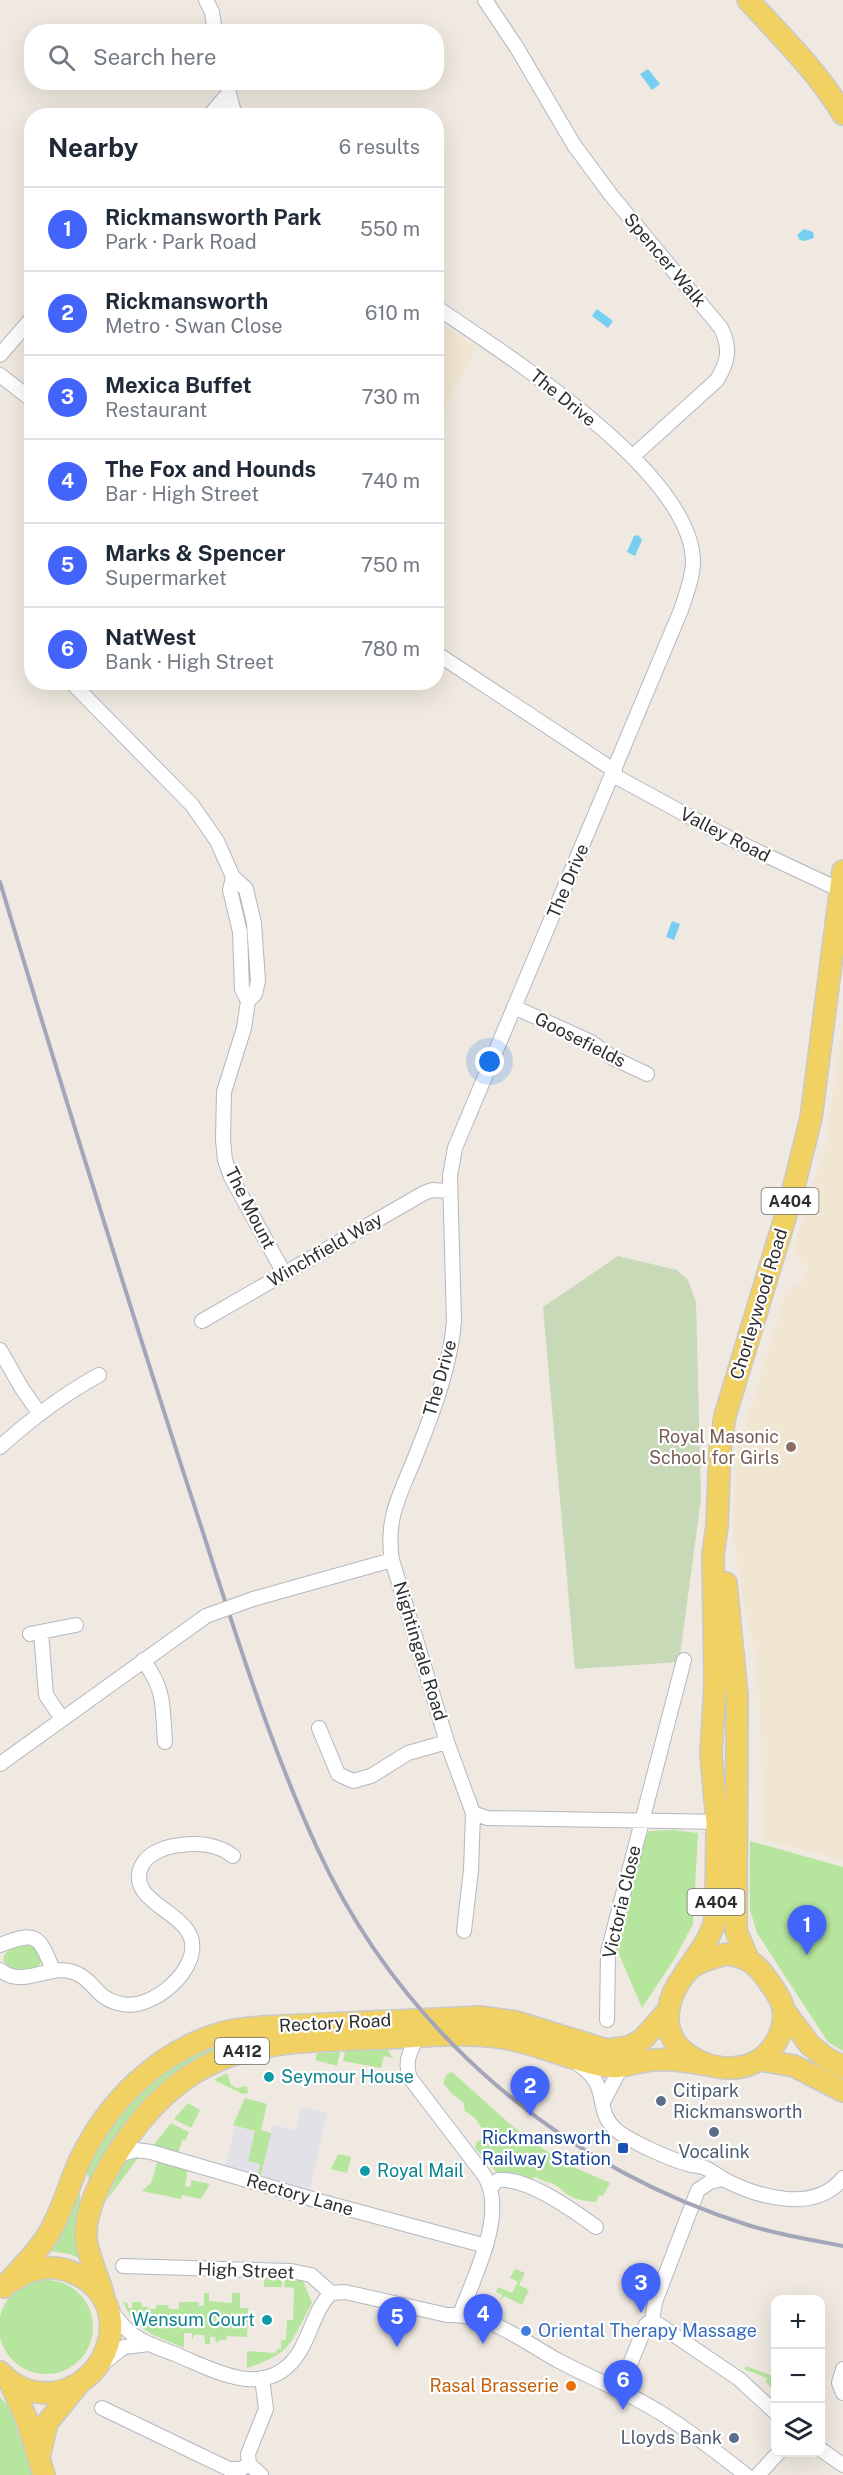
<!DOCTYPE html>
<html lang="en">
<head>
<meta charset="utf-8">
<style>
	body { margin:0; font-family:"Public Sans",sans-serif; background:#f2f2f3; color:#1f2937 }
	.controls { position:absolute; right:18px; bottom:18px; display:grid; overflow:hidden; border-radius:12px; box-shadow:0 6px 24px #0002 }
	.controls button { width:54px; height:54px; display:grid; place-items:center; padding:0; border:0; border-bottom:2px solid #e0e1e3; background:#fff; color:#1f2937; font:30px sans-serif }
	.you { position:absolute; left:490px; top:1062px; width:21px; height:21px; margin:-15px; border:4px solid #fff; border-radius:50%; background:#1a73e8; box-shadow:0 0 0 9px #1a73e833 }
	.badge { display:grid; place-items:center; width:39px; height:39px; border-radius:50%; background:#4264fb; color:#fff; font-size:20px; font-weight:700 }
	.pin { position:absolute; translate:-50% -50px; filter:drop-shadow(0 2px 3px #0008) }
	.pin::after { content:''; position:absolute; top:32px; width:21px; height:18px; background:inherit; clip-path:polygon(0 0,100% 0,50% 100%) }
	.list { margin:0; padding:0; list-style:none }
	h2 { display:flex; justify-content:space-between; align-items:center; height:78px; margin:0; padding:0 24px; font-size:26px }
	h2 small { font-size:20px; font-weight:400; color:#747a83 }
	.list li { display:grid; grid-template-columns:39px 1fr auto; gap:18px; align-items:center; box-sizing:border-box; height:84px; padding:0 24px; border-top:2px solid #e0e1e3 }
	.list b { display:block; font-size:22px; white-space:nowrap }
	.list p { margin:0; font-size:20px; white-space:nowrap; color:#747a83 }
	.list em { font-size:20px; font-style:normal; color:#747a83 }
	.icon { flex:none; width:33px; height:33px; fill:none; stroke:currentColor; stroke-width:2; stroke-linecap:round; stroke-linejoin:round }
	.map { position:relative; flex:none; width:843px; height:2475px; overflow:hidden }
	.search { position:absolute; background:#fff; box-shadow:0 6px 24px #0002; left:24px; top:24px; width:420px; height:66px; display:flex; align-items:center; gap:15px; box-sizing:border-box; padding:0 21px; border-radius:24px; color:#747a83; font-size:22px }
	.panel { position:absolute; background:#fff; box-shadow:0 6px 24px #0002; left:24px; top:108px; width:420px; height:582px; border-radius:24px }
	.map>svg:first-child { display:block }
</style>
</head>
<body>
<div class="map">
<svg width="843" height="2475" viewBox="0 0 843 2475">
	<rect width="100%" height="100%" fill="#efe9e1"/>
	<path fill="#e3e1e8" d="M301 2107 327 2113 309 2194 218 2168 226 2164 235 2126 255 2131 248 2160 260 2164 261 2175 272 2125 296 2130Z"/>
	<path fill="#f0e6d1" d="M437 321 476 348 437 425Z
		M843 1020V1860L765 1840 757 1657 743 1601 734 1540 733 1514 736 1458 786 1291 801 1283 808 1266 798 1259 795 1253 798 1234 826 1145Z"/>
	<path fill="#b6e59e" d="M673 1830 698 1833 693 1924 675 1958 642 2008 616 1947 638 1849 649 1831Z
		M750 1841 843 1867V2051L828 2042 757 1933 750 1910Z
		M23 1944C68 1951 23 1992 3 1960 5 1949 13 1947 23 1944Z
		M258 2032 248 2040 217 2054 92 2186 83 2164 104 2126 169 2059Z
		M377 2049H387L393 2058 384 2056 381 2068 343 2061 345 2051Z
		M340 2052 337 2066 315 2060 317 2053Z
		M452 2072 510 2124 534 2143 567 2164 610 2183 603 2196 599 2195 596 2202C587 2201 575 2200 568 2195 564 2193 561 2188 557 2186 550 2182 543 2182 536 2177L530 2179 516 2173 498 2174 475 2148 476 2143 487 2135 474 2117 465 2111 463 2102 452 2094 443 2083 447 2074Z
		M227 2073 231 2085 237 2088 247 2086 248 2093 243 2094 214 2080Z
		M245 2098 267 2104 261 2130 271 2133 261 2175 258 2174 260 2164 248 2161 255 2131 233 2125Z
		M188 2103 200 2110 191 2128 174 2119Z
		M171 2123 189 2132 185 2141 182 2140 178 2155 153 2146Z
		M141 2154 106 2201 124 2162Z
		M338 2154 351 2157 347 2173 331 2169Z
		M158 2160 188 2169 185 2186 190 2187 191 2180 210 2184 201 2199 182 2195 181 2199 142 2191 151 2183Z
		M77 2186 80 2195 89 2263 70 2254 42 2250Z
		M515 2269 525 2273 519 2285 529 2290 522 2305 504 2296 500 2301 502 2295 496 2292 498 2287 512 2293 518 2282 510 2278Z
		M264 2276 282 2278V2287H264Z
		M285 2279 303 2281 312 2303C290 2343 293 2353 247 2368V2351L276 2353 277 2349H281V2340H286L287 2320H293L294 2288 284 2287Z
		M-1 2327a47 47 0 1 1 94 0a47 47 0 1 1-94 0Z
		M204 2293H209V2301L232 2303V2293H240V2308H248L247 2337 227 2336 226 2340H219V2342H216L215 2337H210V2344H205L204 2335H194L192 2340V2333H184V2348C157 2336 135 2332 123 2302L128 2303V2308H132V2302H141L142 2307H148V2309H155L157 2305H168L169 2309H179V2302H199V2306H204Z
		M746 2366 775 2377V2392L766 2382 767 2378 744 2369Z
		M0 2397 10 2408 32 2475H0Z"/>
	<path fill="#c8d9b8" d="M618 1256 677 1270 688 1280 696 1302 701 1499 679 1662 575 1669 543 1307Z"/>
	<path fill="#75cff0" d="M648 69 660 84 652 90 640 74Z
		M804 229 813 232 814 238 804 241 800 240 797 235Z
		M597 309 613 321 608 328 592 316Z
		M638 535 642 540 635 556 627 552 634 536Z
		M672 921 680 924 674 940 666 937Z"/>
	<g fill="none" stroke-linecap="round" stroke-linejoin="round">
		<g stroke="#b4b7c1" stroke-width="16">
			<path id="street" d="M206 0 212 12 215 32
				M485 0 517 48 574 145 611 195 721 328C731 348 728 362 717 380L632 457
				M226 82 235 116
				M209 116 228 94
				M436 307C505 354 691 471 693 561 693 578 686 594 681 610L455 1148 450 1176 454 1322C450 1368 433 1412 416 1455 401 1493 385 1518 392 1560L447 1742 473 1813 487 1818 723 1822
				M0 355 32 318
				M0 375 32 400
				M436 653 615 771
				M71 682 192 805 217 841 233 877 246 889 254 923 258 981 255 994 248 1001 244 1028 224 1092 223 1140 225 1160 231 1177 284 1273
				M613 775 725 836 840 890
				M233 877 230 890 240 932 242 989 248 1001
				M514 1007 591 1042 613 1058 647 1074
				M202 1321 424 1193 432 1190 450 1191
				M0 1350 21 1387 39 1413
				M0 1447C31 1419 62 1395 99 1375
				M253 1599 392 1560
				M41 1632 46 1695 62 1719
				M30 1634 76 1625
				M143 1660C166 1691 162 1706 165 1742
				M319 1728 338 1774 353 1781 371 1776 408 1753 447 1742
				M0 1764 206 1616
				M464 1931 471 1870 473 1813
				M0 1945C37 1930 39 1936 53 1970
				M0 1970C25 1990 52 1960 78 1974 96 1983 96 1999 122 2004 152 2011 201 1969 191 1938 182 1910 125 1900 142 1865 149 1852 168 1846 181 1845 199 1842 219 1845 233 1856
				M607 2020 608 1952 684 1660
				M417 2037C410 2052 404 2062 410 2078L484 2175C508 2212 474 2277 460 2314
				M578 2064C612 2086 593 2108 615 2129 627 2140 671 2160 688 2164 693 2166 698 2165 702 2167 711 2169 717 2176 725 2180 760 2198 815 2213 843 2178
				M603 2102 618 2073 627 2066
				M115 2156 136 2150 151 2152 319 2201 486 2246
				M491 2187 498 2180C527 2177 573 2210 596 2227
				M123 2266 291 2271 311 2275 331 2293
				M331 2293 345 2292 447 2315C490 2313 524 2342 559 2361 593 2379 629 2393 661 2413 691 2432 718 2453 746 2475
				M110 2310C117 2318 123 2327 132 2334 144 2344 163 2349 177 2355 211 2369 257 2396 289 2365 310 2345 311 2313 331 2293
				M652 2320 739 2379 776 2413
				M102 2364 124 2347 149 2344
				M843 2369 839 2383 843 2393
				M619 2391 646 2325 652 2320 655 2302 698 2190 710 2182 722 2179
				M102 2408 229 2469H241L249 2464 261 2475
				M820 2449 843 2465
				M249 2464 248 2454 266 2409 262 2378
				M758 2475 779 2452"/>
		</g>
		<g stroke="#c9c9c9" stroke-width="24">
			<path id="primary" d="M748 0C781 36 818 72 843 114
				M726 1583 737 1696 736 1931 748 1959
				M726 1954C745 1956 756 1963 767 1979 773 1988 780 1996 783 2007 785 2019 782 2032 776 2042 756 2077 708 2074 681 2049 659 2028 668 1995 685 1974 694 1962 712 1958 726 1954Z
				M685 1973C698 1954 712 1938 716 1915L717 1822 711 1754 715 1685 713 1554 717 1526 720 1449 725 1416 791 1198 811 1118 843 871
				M783 2009 810 2045 826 2058 843 2067
				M761 2060 794 2066 843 2091
				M4 2287C18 2271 34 2256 46 2238 61 2215 68 2187 79 2162 108 2101 159 2050 225 2032 237 2029 250 2028 262 2027L480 2017 516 2022 607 2050 629 2047 643 2039 667 2012
				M103 2294C99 2280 87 2252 86 2238 84 2204 110 2163 129 2136 200 2038 276 2042 387 2038 425 2036 466 2032 504 2038 539 2044 571 2060 605 2066 623 2069 636 2061 654 2060 672 2058 690 2062 708 2065
				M0 2372C10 2383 20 2389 35 2392 104 2403 144 2304 74 2273 54 2264 32 2267 14 2280
				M10 2382 27 2420 44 2475
				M39 2457 47 2423 77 2386"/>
		</g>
		<use href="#street" stroke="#fff" stroke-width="14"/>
		<use href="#primary" stroke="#f2d163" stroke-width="21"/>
		<path stroke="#a3a6b8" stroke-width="4" d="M0 882C59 1079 120 1275 183 1471 225 1598 262 1728 318 1850 401 2030 562 2168 751 2226 781 2235 812 2240 843 2246"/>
		<g stroke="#b4b7c1" stroke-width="16" stroke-linecap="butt">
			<path id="street-bridge" d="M206 1616 253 1599"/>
		</g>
		<use href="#street-bridge" stroke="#fff" stroke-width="14"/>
	</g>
	<circle fill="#8d6e63" stroke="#fff" stroke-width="2" cx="791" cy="1447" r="6"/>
	<g fill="#0f9aa8" stroke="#fff" stroke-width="2">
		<circle cx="269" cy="2077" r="6"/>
		<circle cx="365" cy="2171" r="6"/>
		<circle cx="267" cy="2320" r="6"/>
	</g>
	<g fill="#5c6f8a" stroke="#fff" stroke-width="2">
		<circle cx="661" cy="2101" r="6"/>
		<circle cx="714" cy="2132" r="6"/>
		<circle cx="734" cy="2438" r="6"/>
	</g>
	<rect fill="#1a4fb4" stroke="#fff" stroke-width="2" x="617" y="2142" width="12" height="12" rx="3"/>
	<circle fill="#3f7fe0" stroke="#fff" stroke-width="2" cx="526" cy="2331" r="6"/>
	<circle fill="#e8710a" stroke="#fff" stroke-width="2" cx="571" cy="2386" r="6"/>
	<g text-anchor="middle" stroke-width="4.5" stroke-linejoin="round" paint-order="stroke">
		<g fill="#fff" stroke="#6d6d6d" stroke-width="1.5">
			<rect x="761.5" y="1188" width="57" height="26" rx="4.5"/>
			<rect x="687.5" y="1889" width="57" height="26" rx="4.5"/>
			<rect x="215" y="2038" width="54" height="26" rx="4.5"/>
		</g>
		<g font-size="16" font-weight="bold" fill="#2e2e2e">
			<text x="790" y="1207">A404</text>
			<text x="716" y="1908">A404</text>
			<text x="242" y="2057">A412</text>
		</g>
		<g font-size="18" fill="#2e2e2e" stroke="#fff">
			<text transform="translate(665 260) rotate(50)" y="6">Spencer Walk</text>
			<text transform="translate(563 398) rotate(39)" y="6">The Drive</text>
			<text transform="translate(725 835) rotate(27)" y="6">Valley Road</text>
			<text transform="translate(568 881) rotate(-67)" y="6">The Drive</text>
			<text transform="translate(580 1040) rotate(27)" y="6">Goosefields</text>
			<text transform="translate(250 1208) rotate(63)" y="6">The Mount</text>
			<text transform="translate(325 1250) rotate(-30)" y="6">Winchfield Way</text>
			<text transform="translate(759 1304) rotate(-73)" y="6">Chorleywood Road</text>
			<text transform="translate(440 1378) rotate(-74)" y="6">The Drive</text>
			<text transform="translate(420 1651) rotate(73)" y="6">Nightingale Road</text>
			<text transform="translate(622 1902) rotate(-77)" y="6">Victoria Close</text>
			<text transform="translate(335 2023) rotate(-3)" y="6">Rectory Road</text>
			<text transform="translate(300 2195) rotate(16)" y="6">Rectory Lane</text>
			<text transform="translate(246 2271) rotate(2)" y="6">High Street</text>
		</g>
		<g font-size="18" fill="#785e54" stroke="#fff" text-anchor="end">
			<text x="779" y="1443">Royal Masonic<tspan x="779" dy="21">School for Girls</tspan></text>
		</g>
		<g font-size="18" fill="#0d838f" stroke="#fff" text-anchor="start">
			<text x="281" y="2083">Seymour House</text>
			<text x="377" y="2177">Royal Mail</text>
			<text x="255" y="2326" text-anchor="end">Wensum Court</text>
		</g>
		<g font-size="18" fill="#4e5e75" stroke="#fff" text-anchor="start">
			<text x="673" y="2097">Citipark<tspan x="673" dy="21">Rickmansworth</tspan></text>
			<text x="714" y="2158" text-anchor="middle">Vocalink</text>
			<text x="722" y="2444" text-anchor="end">Lloyds Bank</text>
		</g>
		<g font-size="18" fill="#164399" stroke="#fff" text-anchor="end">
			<text x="611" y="2144">Rickmansworth<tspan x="611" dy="21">Railway Station</tspan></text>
		</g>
		<g font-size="18" fill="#366cbe" stroke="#fff" text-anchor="start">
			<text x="538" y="2337">Oriental Therapy Massage</text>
		</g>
		<g font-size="18" fill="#c56008" stroke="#fff" text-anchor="end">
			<text x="559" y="2392">Rasal Brasserie</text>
		</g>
	</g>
</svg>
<div class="controls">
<button>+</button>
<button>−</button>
<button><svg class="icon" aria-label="layers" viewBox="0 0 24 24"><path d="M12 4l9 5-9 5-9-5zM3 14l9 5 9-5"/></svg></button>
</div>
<div class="you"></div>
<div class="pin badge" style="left:807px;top:1955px">1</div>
<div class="pin badge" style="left:530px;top:2116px">2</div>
<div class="pin badge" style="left:641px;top:2313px">3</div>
<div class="pin badge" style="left:483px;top:2344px">4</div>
<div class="pin badge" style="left:397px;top:2347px">5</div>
<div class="pin badge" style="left:623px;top:2410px">6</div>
<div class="search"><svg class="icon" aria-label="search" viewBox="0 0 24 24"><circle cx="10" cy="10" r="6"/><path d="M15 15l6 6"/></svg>Search here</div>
<section class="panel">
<h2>Nearby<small>6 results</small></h2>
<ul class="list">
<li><span class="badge">1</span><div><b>Rickmansworth Park</b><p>Park · Park Road</p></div><em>550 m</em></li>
<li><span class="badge">2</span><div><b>Rickmansworth</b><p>Metro · Swan Close</p></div><em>610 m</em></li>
<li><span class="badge">3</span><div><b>Mexica Buffet</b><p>Restaurant</p></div><em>730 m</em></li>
<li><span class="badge">4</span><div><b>The Fox and Hounds</b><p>Bar · High Street</p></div><em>740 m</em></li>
<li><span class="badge">5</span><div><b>Marks &amp; Spencer</b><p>Supermarket</p></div><em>750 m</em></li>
<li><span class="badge">6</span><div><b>NatWest</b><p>Bank · High Street</p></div><em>780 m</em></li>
</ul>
</section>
</div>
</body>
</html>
